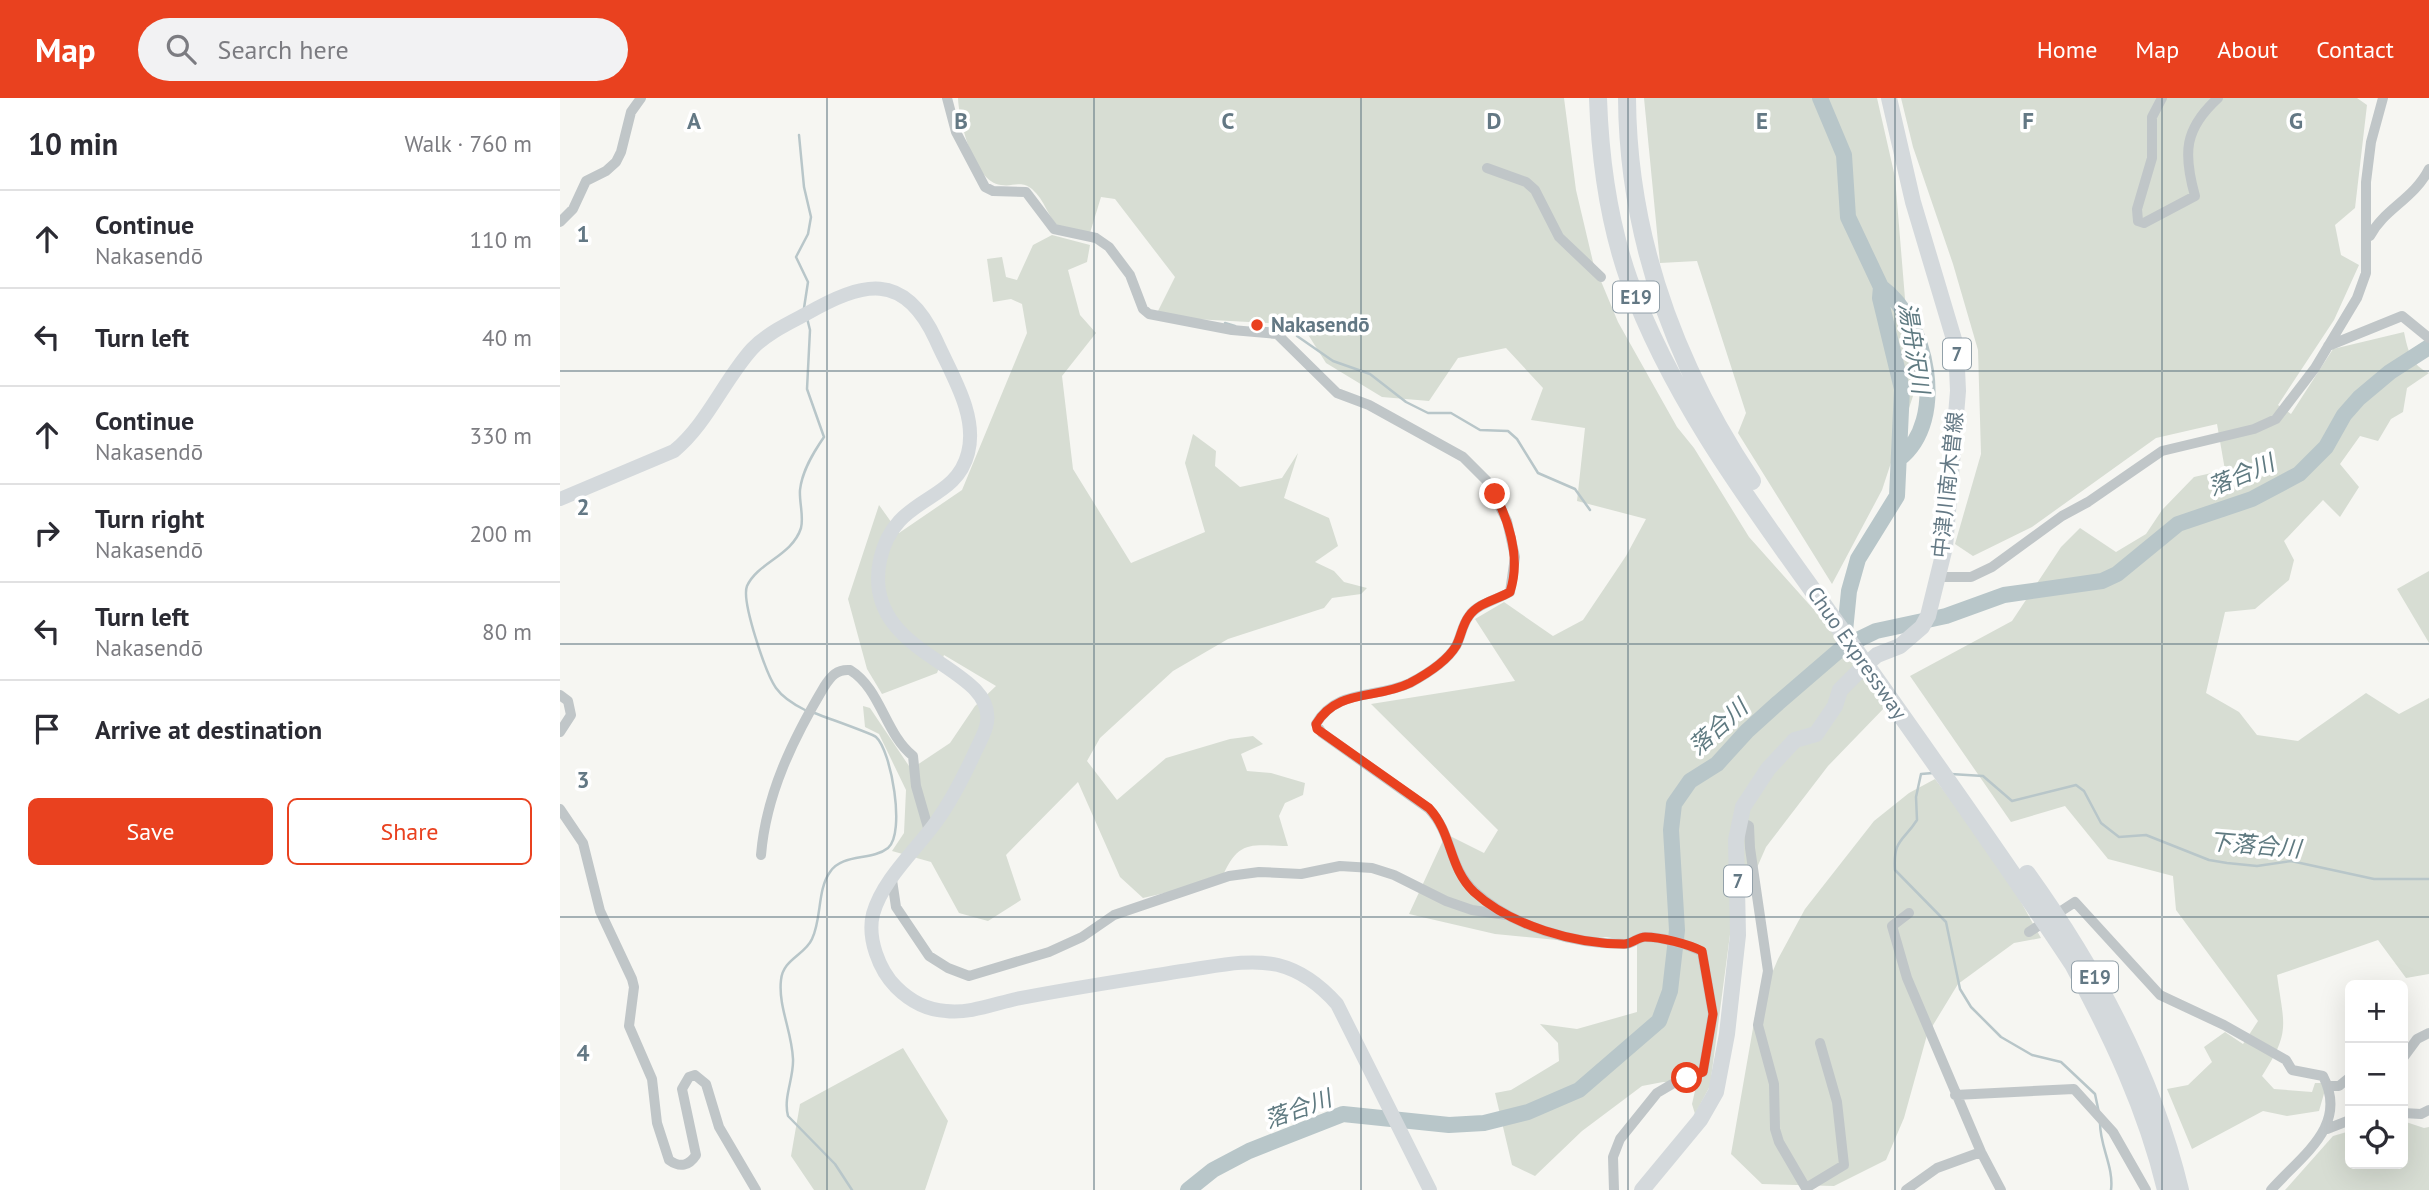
<!DOCTYPE html>
<html lang="en">
<head>
<meta charset="utf-8">
<style>
	body { margin:0; font-family:"PT Sans","Noto Sans JP",sans-serif; background:#f2f2f3; color:#2b2b33 }
	.controls { position:absolute; right:21px; bottom:21px; display:grid; overflow:hidden; border-radius:10px; box-shadow:0 7px 28px #0002 }
	.controls button { width:63px; height:63px; display:grid; place-items:center; padding:0; border:0; border-bottom:2px solid #e1e1e2; background:#fff; color:#2b2b33; font:35px sans-serif }
	.stop { position:absolute; width:21px; height:21px; margin:-16px; border:5px solid #e9411f; border-radius:50%; background:#fff }
	.stop.end { background:#e9411f; border-color:#fff; box-shadow:0 2px 7px #0008 }
	.list { margin:0; padding:0; list-style:none }
	h2 { display:flex; justify-content:space-between; align-items:center; height:91px; margin:0; padding:0 28px; font-size:30px }
	h2 small { font-size:23px; font-weight:400; color:#7c7c81 }
	.list li { display:grid; grid-template-columns:46px 1fr auto; gap:21px; align-items:center; box-sizing:border-box; height:98px; padding:0 28px; border-top:2px solid #e1e1e2 }
	.list b { display:block; font-size:26px; white-space:nowrap }
	.list p { margin:0; font-size:23px; white-space:nowrap; color:#7c7c81 }
	.list em { font-size:23px; font-style:normal; color:#7c7c81 }
	.actions { display:flex; gap:14px; padding:21px 28px }
	.actions a { flex:1; padding:16px 0; border:2px solid #e9411f; border-radius:10px; text-align:center; font-size:24px; color:#e9411f }
	.actions .main { background:#e9411f; color:#fff }
	.icon { flex:none; width:38px; height:38px; fill:none; stroke:currentColor; stroke-width:2; stroke-linecap:round; stroke-linejoin:round }
	.map { position:relative; flex:none; width:1869px; height:1092px; overflow:hidden }
	header { display:flex; align-items:center; gap:42px; box-sizing:border-box; height:98px; padding:0 35px; background:#e9411f; color:#fff }
	header strong { font-size:33px }
	nav { display:flex; gap:38px; margin-inline-start:auto; font-size:24px }
	.search { width:490px; height:63px; background:#f2f2f3; display:flex; align-items:center; gap:18px; box-sizing:border-box; padding:0 24px; border-radius:38px; color:#7c7c81; font-size:26px }
	main { display:flex }
	aside { flex:1; background:#fff }
	.map>svg:first-child { display:block }
</style>
</head>
<body>
<header>
<strong>Map</strong>
<div class="search"><svg class="icon" aria-label="search" viewBox="0 0 24 24"><circle cx="10" cy="10" r="6"/><path d="M15 15l6 6"/></svg>Search here</div>
<nav><a>Home</a><a>Map</a><a>About</a><a>Contact</a></nav>
</header>
<main>
<aside>
<h2>10 min<small>Walk · 760 m</small></h2>
<ul class="list">
<li><svg class="icon" aria-label="ahead" viewBox="0 0 24 24"><path d="M12 20V5M6 11l6-6 6 6"/></svg><div><b>Continue</b><p>Nakasendō</p></div><em>110 m</em></li>
<li><svg class="icon" aria-label="left" viewBox="0 0 24 24"><path d="M17 20v-9H6M10 6l-5 5 5 5"/></svg><div><b>Turn left</b></div><em>40 m</em></li>
<li><svg class="icon" aria-label="ahead" viewBox="0 0 24 24"><path d="M12 20V5M6 11l6-6 6 6"/></svg><div><b>Continue</b><p>Nakasendō</p></div><em>330 m</em></li>
<li><svg class="icon" aria-label="right" viewBox="0 0 24 24"><path d="M7 20v-9h11M14 6l5 5-5 5"/></svg><div><b>Turn right</b><p>Nakasendō</p></div><em>200 m</em></li>
<li><svg class="icon" aria-label="left" viewBox="0 0 24 24"><path d="M17 20v-9H6M10 6l-5 5 5 5"/></svg><div><b>Turn left</b><p>Nakasendō</p></div><em>80 m</em></li>
<li><svg class="icon" aria-label="arrive" viewBox="0 0 24 24"><path d="M6 21V4h12l-3 4 3 4H6"/></svg><div><b>Arrive at destination</b></div></li>
</ul>
<div class="actions"><a class="main">Save</a><a>Share</a></div>
</aside>
<div class="map">
<svg width="1869" height="1092" viewBox="0 0 1869 1092">
	<rect width="100%" height="100%" fill="#f6f6f2"/>
	<path fill="#d7ddd3" d="M398 0H1004L1016 92 1033 164 1058 224 1117 329 1134 350 1189 439 1315 580 1327 607 1268 668 1206 749 1171 829 1150 988 1135 1016 1132 1006 1137 984H1103L1082 988 1022 1033 975 1078 952 1067 935 995 951 992 999 963 998 945 980 926 1017 931 1077 914V844L1046 839 1007 843 935 836 849 816 886 736 924 755 938 732 811 606 955 583 915 521 944 504 993 538 1023 522 1066 458 1086 421 1017 403 1025 330 971 322 983 290 946 250 898 260 869 303 822 299 766 265 742 227 615 220 598 213 615 179 555 101 541 99 530 135 500 130C488 120 485 102 472 91 461 82 454 89 441 87 414 84 399 23 398 0Z
		M1084 0H1317L1335 79 1353 298 1322 392 1272 486 1178 335 1186 315 1137 163 1100 165Z
		M1341 0H1797L1807 7 1795 110 1775 127 1781 157 1799 167 1774 222 1718 307 1731 316 1773 251 1844 234C1848 253 1851 267 1869 275L1847 290 1843 314 1831 321 1818 343 1800 338 1780 366 1799 389 1780 419 1763 402 1724 443 1734 462 1729 482 1695 511 1665 514 1646 595 1679 614 1697 637 1738 643 1806 595 1839 616 1869 600V876L1846 880 1818 842 1717 877C1724 928 1731 933 1702 978L1714 991 1752 994 1755 985H1762L1765 992 1759 1013 1727 1018 1703 1013 1632 1051 1607 991 1628 987 1652 964 1644 949 1665 934 1683 946 1698 923 1616 812 1613 778 1548 761 1505 708 1451 724 1350 578 1452 523 1501 449 1520 430 1556 454 1586 436 1602 412 1634 379 1665 372 1657 326 1596 340 1472 429 1413 458 1395 446 1421 356 1418 252 1393 166 1353 49Z
		M492 137 530 147 527 164 508 172 520 217 536 235 502 278 513 371 571 465 645 434 625 365 633 336 656 353 655 368 680 389 722 380 738 355 724 400 769 420 778 448 755 464 774 473 784 484 807 490 801 496 772 500 764 510 668 541 613 573 540 640 527 663 557 702 606 660 670 641 693 638 703 646 681 656 687 673 711 675 745 685 743 697 725 705 719 718 728 748C688 747 678 742 661 782L583 800 560 779 518 684 446 757 461 802 428 823 399 815 371 764 332 753 344 735 346 692 319 636 305 629 303 608 310 610 351 671 390 645 415 608 436 588 384 557 377 575 322 596 307 571 288 501 319 407 339 435 402 392 467 235 462 206 451 201 433 204 427 161 442 159 446 179 457 182 473 147Z
		M1869 473V545L1837 491Z
		M1375 681 1441 768 1481 840 1454 845 1398 886 1367 937 1344 1020 1326 1062 1274 1088 1202 1086 1171 1056 1196 913 1218 861 1245 811 1314 723 1349 695Z
		M343 950 388 1023 365 1092H254L231 1058 240 1006Z
		M1843 1023 1864 1030 1869 1029V1092H1725L1773 1038 1790 1033V1066H1843Z"/>
	<g fill="none" stroke-linecap="round" stroke-linejoin="round">
		<path stroke="#b8c6c9" stroke-width="2.5" d="M239 37 244 89 251 119 248 136 236 159 248 184 244 210
			M665 225 675 228
			M699 230 720 231
			M737 238 773 263 810 276 846 304 868 315H891L920 332 948 333 957 341 978 375 1015 391 1030 412
			M245 612C235 607 223 600 216 590 206 576 181 503 187 488 198 464 232 458 241 430 244 418 239 404 240 392 242 373 253 355 264 339L247 291 250 232 247 220
			M252 614C261 618 311 635 316 639 331 652 346 735 328 750 312 763 282 755 270 774 257 792 262 820 252 841 245 857 223 861 221 882 218 908 232 934 233 961 234 980 223 999 228 1018L275 1066 292 1092
			M1373 675 1361 676 1356 699 1357 722C1343 744 1333 741 1335 772L1386 824 1400 891 1411 909 1441 939 1472 957 1501 964 1535 996 1539 1015
			M1391 676 1423 678 1452 703 1516 687 1524 693 1541 725 1559 739 1586 737 1649 762 1667 765 1697 768 1731 763 1814 781H1869
			M1540 1025C1540 1049 1554 1069 1551 1092"/>
		<path stroke="#b8c6c9" stroke-width="16" d="M1260 0 1284 57 1288 119 1321 189 1320 200 1342 291 1337 398 1298 461 1289 493 1284 543
			M1321 189C1367 222 1389 322 1339 361
			M628 1092 653 1072 689 1053 783 1016 889 1027 924 1025 968 1014 1019 992 1099 923 1110 893 1117 832 1111 732 1114 706 1130 683 1157 666 1187 633 1218 605 1283 549 1316 533 1386 518 1444 497 1542 483 1557 476 1618 426 1692 401 1739 376 1766 349 1784 317 1799 300 1830 274 1869 249"/>
		<path stroke="#c0c6c8" stroke-width="10" d="M387 0 396 34 425 89 433 93 466 94 494 131 536 140 549 149 570 177 583 211 589 216 672 232 717 236 777 295 809 307 903 359 927 383 947 423 955 459 950 494C937 502 918 505 909 518 902 527 901 539 896 548 887 563 865 577 850 585 816 601 777 590 756 626L762 635 869 711C893 736 888 769 915 794 953 829 1014 846 1065 846 1072 846 1078 839 1085 839 1101 839 1128 846 1142 854L1153 916 1143 974 1119 982 1097 995 1060 1041 1053 1059 1054 1092
			M1602 0 1592 19V60L1577 111 1578 123 1584 125 1635 98C1623 55 1624 31 1658 0
			M927 70 966 84 975 92 999 139 1041 179
			M0 124 13 111 26 83 46 73 56 64 61 54 71 14 81 0
			M1810 138C1824 111 1854 101 1869 71
			M1768 248 1842 218 1869 240
			M1378 479H1411L1432 469 1502 418 1528 404 1602 353 1694 331 1716 321 1755 270 1797 200 1806 175V84L1811 44 1823 0
			M0 597 8 603 11 617 0 634
			M0 711 23 745 40 813 72 881 74 889 69 928 92 981 97 1025 109 1062C120 1070 129 1068 136 1057L122 991 129 979 135 977 146 986 159 1029 196 1092
			M1179 723 1189 728 1190 750 1208 873 1198 927 1214 986 1215 1031 1219 1044 1247 1092
			M201 757C206 696 233 641 264 589 271 578 277 571 290 572 321 591 325 636 353 658L356 688 369 733
			M332 782 336 809 369 858 388 870 409 878 489 854 522 839 554 817 669 778 699 774 741 776 780 768 812 770 834 777 886 803 912 812 946 817
			M1349 815 1332 828 1347 880 1421 1054 1441 1092
			M1469 834 1515 804 1600 897 1664 927 1726 962 1732 972 1763 978C1789 1028 1742 1057 1711 1092
			M1843 960 1857 941 1869 935
			M1768 988H1779L1790 979
			M1395 997 1514 991 1553 1034 1586 1092
			M1843 1015 1861 1016 1869 1012
			M1767 1031 1790 1022
			M1246 1090 1284 1067 1277 1004 1260 945
			M1346 1092 1377 1070 1421 1054"/>
		<path stroke="#d4d9dc" stroke-width="14" d="M0 401 114 353C147 326 164 282 192 251 206 236 227 226 246 216 302 184 344 172 376 242 391 276 418 317 408 355 395 407 334 396 320 462 300 559 436 566 427 624 426 634 419 645 415 654 404 678 392 702 376 724 356 752 323 781 313 816 307 840 319 872 336 889 350 903 367 912 386 913 408 916 434 906 456 901 512 890 567 882 622 873 653 869 687 860 718 867 742 873 761 888 777 906L870 1092"/>
		<path stroke="#d4d9dc" stroke-width="16" d="M1082 1092 1140 1022 1156 994 1167 936 1178 837 1176 742 1183 709 1208 671 1235 642 1256 636 1275 608 1280 592 1302 570 1317 557 1340 548 1362 529 1368 518 1385 449 1398 293 1396 248 1353 104 1329 0"/>
		<path stroke="#d4d9dc" stroke-width="18" d="M1038 0C1040 61 1049 125 1069 182 1116 312 1205 424 1283 535 1361 645 1439 754 1513 866 1552 938 1587 1012 1606 1092
			M1067 0C1068 141 1115 267 1192 383
			M1467 776C1536 872 1592 976 1620 1092"/>
	</g>
	<g fill="none" stroke-linecap="round" stroke-linejoin="round">
		<path stroke="#e9411f" stroke-width="9" d="M935 396C950 426 961 461 950 494 936 502 918 505 909 518 902 527 901 539 896 548 887 563 865 577 850 585 816 602 778 590 756 626L757 631 869 710C893 736 888 769 914 794 951 828 1016 846 1064 846 1072 846 1078 839 1085 839 1101 839 1128 846 1142 853L1153 916 1143 974 1127 980"/>
	</g>
	<path fill="none" stroke="#637884" stroke-width="2" stroke-opacity="0.55" d="M267 0V1092M534 0V1092M801 0V1092M1068 0V1092M1335 0V1092M1602 0V1092M0 273H1869M0 546H1869M0 819H1869"/>
	<circle fill="#e9411f" stroke="#fff" stroke-width="2.5" cx="697" cy="227" r="7"/>
	<g text-anchor="middle" stroke-width="7" stroke-linejoin="round" paint-order="stroke">
		<g fill="#fff" stroke="#92a0a9" stroke-width="2">
			<rect x="1053" y="183.5" width="46" height="31" rx="5"/>
			<rect x="1383" y="240.5" width="28" height="31" rx="5"/>
			<rect x="1164" y="767.5" width="28" height="31" rx="5"/>
			<rect x="1512" y="863.5" width="46" height="31" rx="5"/>
		</g>
		<g font-size="19" font-weight="bold" fill="#637884">
			<text x="1076" y="206">E19</text>
			<text x="1397" y="263">7</text>
			<text x="1178" y="790">7</text>
			<text x="1535" y="886">E19</text>
		</g>
		<g font-size="21" font-weight="bold" fill="#637884" stroke="#fff" text-anchor="start">
			<text x="711" y="234">Nakasendō</text>
		</g>
		<g font-size="21" fill="#637884" stroke="#fff">
			<text transform="translate(1388 387) rotate(-84)" y="7">中津川南木曽線</text>
			<text transform="translate(1297 555) rotate(55)" y="7">Chuo Expressway</text>
		</g>
		<g font-size="23" font-style="italic" fill="#5f7a81" stroke="#fff">
			<text transform="translate(1354 250) rotate(81)" y="8">湯舟沢川</text>
			<text transform="translate(1681 377) rotate(-23)" y="8">落合川</text>
			<text transform="translate(1158 629) rotate(-42)" y="8">落合川</text>
			<text transform="translate(1695 747) rotate(5)" y="8">下落合川</text>
			<text transform="translate(738 1011) rotate(-20)" y="8">落合川</text>
		</g>
	</g>
	<g font-size="23" text-anchor="middle" font-weight="bold" fill="#637884" stroke="#fff" stroke-width="7" stroke-linejoin="round" paint-order="stroke">
		<text x="134" y="31">A</text>
		<text x="401" y="31">B</text>
		<text x="668" y="31">C</text>
		<text x="934" y="31">D</text>
		<text x="1202" y="31">E</text>
		<text x="1468" y="31">F</text>
		<text x="1736" y="31">G</text>
		<text x="23" y="144">1</text>
		<text x="23" y="417">2</text>
		<text x="23" y="690">3</text>
		<text x="23" y="963">4</text>
	</g>
</svg>
<div class="controls">
<button>+</button>
<button>−</button>
<button><svg class="icon" aria-label="locate" viewBox="0 0 24 24"><circle cx="12" cy="12" r="6"/><path d="M12 2v4M12 18v4M2 12h4M18 12h4"/></svg></button>
</div>
<div class="stop" style="left:1127px;top:980px"></div>
<div class="stop end" style="left:935px;top:396px"></div>
</div>
</main>
</body>
</html>
